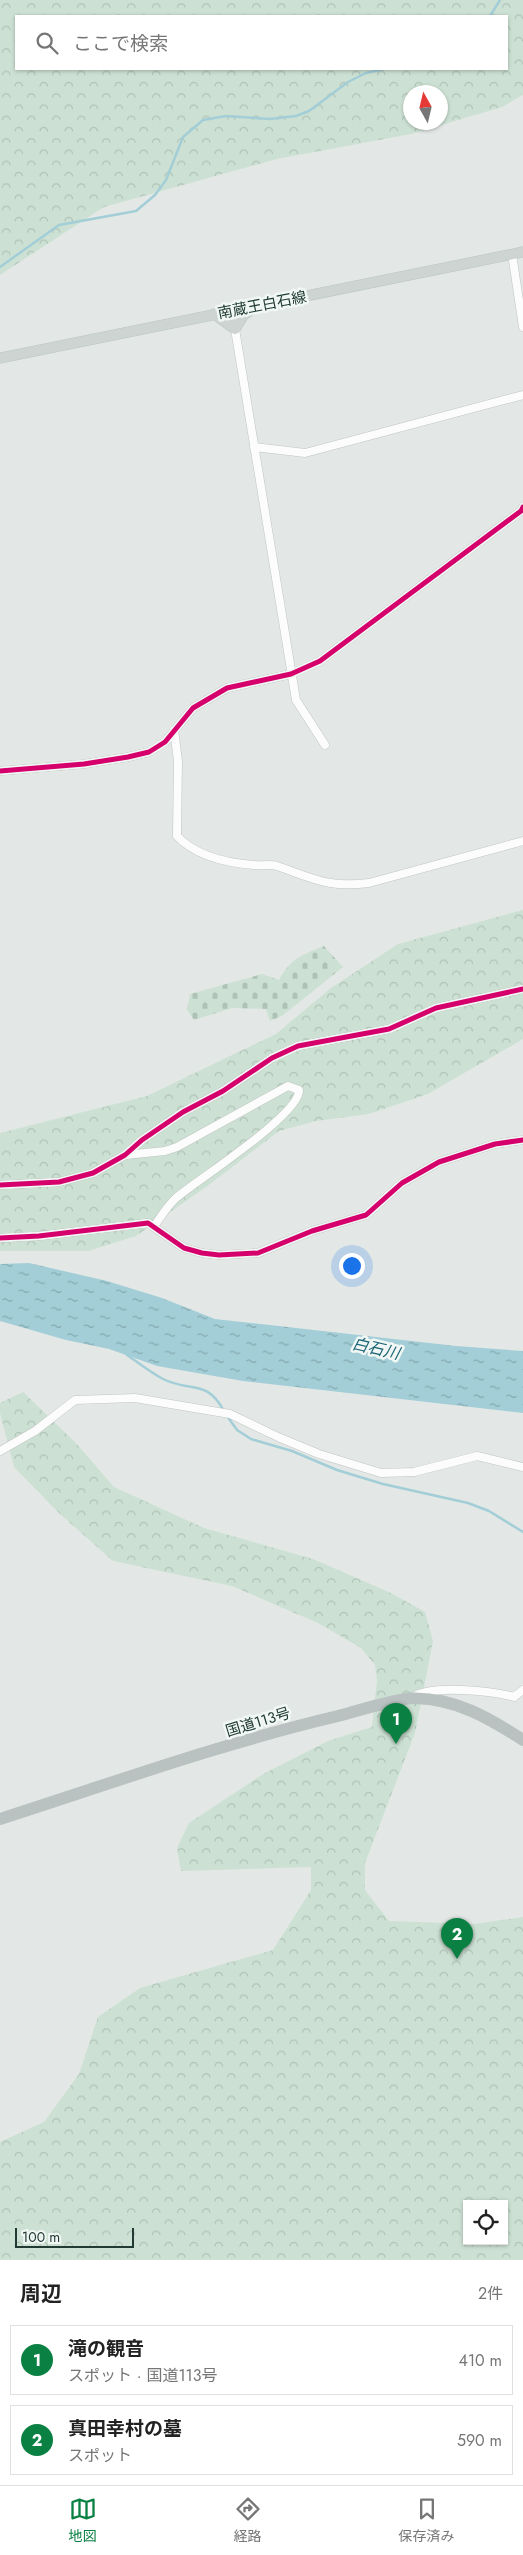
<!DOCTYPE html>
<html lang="ja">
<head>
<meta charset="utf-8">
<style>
	body { margin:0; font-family:Jost,"Noto Sans JP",sans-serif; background:#f2f2f2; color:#222 }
	.controls { position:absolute; right:15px; bottom:15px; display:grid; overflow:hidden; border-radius:0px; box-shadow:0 1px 4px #0004 }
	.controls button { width:45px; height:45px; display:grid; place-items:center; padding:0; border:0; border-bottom:1px solid #e0e0e0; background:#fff; color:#222; font:25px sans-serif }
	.compass { position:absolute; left:403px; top:85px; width:45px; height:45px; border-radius:50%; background:#fff; box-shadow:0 1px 4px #0004; rotate:352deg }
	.scale { position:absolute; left:15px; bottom:12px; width:119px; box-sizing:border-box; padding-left:5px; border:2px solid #213b34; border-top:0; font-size:14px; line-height:18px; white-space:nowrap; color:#213b34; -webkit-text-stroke:4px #f0f7f4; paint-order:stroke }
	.you { position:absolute; left:351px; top:1265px; width:18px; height:18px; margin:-12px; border:4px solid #fff; border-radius:50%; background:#1a73e8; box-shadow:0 0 0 8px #1a73e833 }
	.badge { display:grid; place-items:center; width:32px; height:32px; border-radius:50%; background:#0b8043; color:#fff; font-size:16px; font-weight:700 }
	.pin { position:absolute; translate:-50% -41px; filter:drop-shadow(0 1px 2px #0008) }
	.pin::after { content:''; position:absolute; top:26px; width:18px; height:15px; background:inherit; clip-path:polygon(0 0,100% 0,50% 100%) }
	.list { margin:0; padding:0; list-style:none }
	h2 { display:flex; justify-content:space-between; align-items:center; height:65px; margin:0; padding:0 20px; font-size:21px }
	h2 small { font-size:16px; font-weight:400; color:#767676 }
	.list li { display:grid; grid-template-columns:32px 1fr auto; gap:15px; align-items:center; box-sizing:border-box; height:70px; margin:0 10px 10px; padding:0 10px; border:1px solid #e0e0e0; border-radius:0px }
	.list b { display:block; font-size:19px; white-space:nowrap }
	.list p { margin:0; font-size:16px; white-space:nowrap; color:#767676 }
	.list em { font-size:16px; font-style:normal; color:#767676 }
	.icon { flex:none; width:28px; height:28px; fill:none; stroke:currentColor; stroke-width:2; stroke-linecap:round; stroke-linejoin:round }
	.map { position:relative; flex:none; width:523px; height:2260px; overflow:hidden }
	.search { position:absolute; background:#fff; box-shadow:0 1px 4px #0004; left:15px; right:15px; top:15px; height:55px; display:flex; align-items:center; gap:12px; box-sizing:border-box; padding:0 18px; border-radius:0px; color:#767676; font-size:19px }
	.sheet { height:225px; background:#fff }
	nav { display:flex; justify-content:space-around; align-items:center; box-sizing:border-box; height:70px; border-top:1px solid #e0e0e0; background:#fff; font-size:14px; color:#767676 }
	nav a { display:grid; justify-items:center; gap:2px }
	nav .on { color:#0b8043 }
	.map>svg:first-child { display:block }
</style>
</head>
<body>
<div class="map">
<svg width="523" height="2260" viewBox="0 0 523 2260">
	<defs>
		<pattern id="forest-crowns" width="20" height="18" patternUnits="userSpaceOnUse" patternTransform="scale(1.25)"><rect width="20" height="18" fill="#cce1d3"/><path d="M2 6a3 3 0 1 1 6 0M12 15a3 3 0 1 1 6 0" fill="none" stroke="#afc2b6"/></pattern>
		<pattern id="cemetery-stones" width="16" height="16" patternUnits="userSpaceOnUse" patternTransform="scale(1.25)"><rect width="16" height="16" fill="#cce1d3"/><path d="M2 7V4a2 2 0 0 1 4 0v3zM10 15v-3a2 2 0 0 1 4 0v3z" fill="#afc2b6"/></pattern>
		<pattern id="water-ripples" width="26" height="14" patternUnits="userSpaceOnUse" patternTransform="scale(1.25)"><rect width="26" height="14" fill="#a3ced7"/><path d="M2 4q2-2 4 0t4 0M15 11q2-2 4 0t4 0" fill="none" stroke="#84a8af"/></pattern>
	</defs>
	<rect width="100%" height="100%" fill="#e3e8e6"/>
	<path fill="url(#forest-crowns)" fill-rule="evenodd" d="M0 0H523V95L502 107 411 134 277 159 104 207 0 275ZM16 16H507V69H16ZM410 92H440V122H410Z
		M523 910V1039L428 1094 369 1114 316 1121 279 1131 206 1187 136 1236 88 1251H0V1133L147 1096 276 1034 331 988 398 944Z
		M23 1392 76 1443 114 1487 204 1528 313 1559 391 1593 425 1612 433 1641 415 1733 365 1863V1890L389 1921 474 1924 523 1917V2260H0V2142L44 2122 79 2074 98 2017 140 1988 273 1950 311 1890V1867L181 1871 177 1848 189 1823 263 1774 328 1741 372 1727 377 1680 375 1665 361 1648 318 1623 232 1586 113 1561 60 1514 14 1467 0 1413V1403ZM467 2204H504V2241H467Z"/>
	<path fill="url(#cemetery-stones)" d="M324 946 343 967 282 1016 270 1021 266 1009 232 1008 194 1020 187 1010 190 994 262 974 279 980C291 958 302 955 324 946Z"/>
	<path fill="url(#water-ripples)" d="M29 1263 107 1281 162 1298 215 1319 456 1346 523 1351V1413L243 1381 157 1366 109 1349 66 1340 0 1321V1264Z"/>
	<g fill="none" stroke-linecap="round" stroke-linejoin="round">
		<path stroke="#a3ced7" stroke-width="2.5" d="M490 16 500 0
			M0 267 59 225 136 211 155 195 166 180 183 137 203 120 226 116 270 119 296 116 309 111 348 82 366 73 384 69
			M127 1355C139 1363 150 1372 163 1379 191 1393 206 1378 224 1411
			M227 1416 237 1430 251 1439 292 1451 337 1470 383 1484 468 1503 489 1511 523 1532"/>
		<g stroke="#c0c5c3" stroke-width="9">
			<path id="minor" d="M512 254 523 327
				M235 329 296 700 325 745
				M254 447 305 453 523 395
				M174 730 178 761 177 836C196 856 227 863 254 865 261 866 270 864 277 866 315 879 328 888 369 883L523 841
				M0 771 84 764 128 757 149 752 165 742 193 708 227 688 291 674 320 661 521 511 523 507
				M125 1155 165 1151 177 1147 288 1086 299 1090C301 1114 197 1180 176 1198 167 1206 161 1217 154 1226
				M0 1185 59 1182 93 1173 125 1155 142 1140 183 1112 223 1091 272 1058 298 1046 389 1029 436 1008 523 989
				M0 1238 39 1236 148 1223 184 1248 202 1253 219 1255 258 1253 312 1231 366 1215 402 1183 439 1162 495 1144 523 1140
				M0 1451 35 1431 75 1400 135 1398 230 1414 278 1437 319 1454 381 1473 414 1472 477 1456 523 1467
				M412 1698C429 1684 492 1691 514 1697L523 1690"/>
		</g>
		<g stroke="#bcc5c2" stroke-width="11">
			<path id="major" d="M214 314 235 329 243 316 253 308
				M0 358 523 252"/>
		</g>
		<g stroke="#bcc5c2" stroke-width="12">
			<path id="highway" d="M0 1819C112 1783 223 1743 338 1716 357 1711 398 1698 415 1698 457 1699 489 1718 523 1740"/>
		</g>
		<use href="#minor" stroke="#fbfcfb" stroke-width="8"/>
		<use href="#major" stroke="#cdd4d2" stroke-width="10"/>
		<use href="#highway" stroke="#b9c2c0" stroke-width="11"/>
		<g stroke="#f0f7f4" stroke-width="8">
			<path id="cycleway" d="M0 771 84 764 128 757 149 752 165 742 193 708 227 688 291 674 320 661 521 511 523 507
				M0 1185 59 1182 93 1173 125 1155 142 1140 183 1112 223 1091 272 1058 298 1046 389 1029 436 1008 523 989
				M0 1238 39 1236 148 1223 184 1248 202 1253 219 1255 258 1253 312 1231 366 1215 402 1183 439 1162 495 1144 523 1140"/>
		</g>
		<use href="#cycleway" stroke="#d6006c" stroke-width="5"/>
	</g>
	<g text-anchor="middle" stroke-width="5" stroke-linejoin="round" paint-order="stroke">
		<g font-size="15" fill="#213b34" stroke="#f0f7f4">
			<text transform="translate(262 305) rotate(-11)" y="5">南蔵王白石線</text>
			<text transform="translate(258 1722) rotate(-17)" y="5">国道113号</text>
		</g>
		<g font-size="16" font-style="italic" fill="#1c6576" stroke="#f0f7f4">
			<text transform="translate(376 1348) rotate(13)" y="6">白石川</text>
		</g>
	</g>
</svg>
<div class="controls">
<button><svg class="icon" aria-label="locate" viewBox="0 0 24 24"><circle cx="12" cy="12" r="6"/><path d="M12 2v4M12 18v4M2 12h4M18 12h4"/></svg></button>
</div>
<svg class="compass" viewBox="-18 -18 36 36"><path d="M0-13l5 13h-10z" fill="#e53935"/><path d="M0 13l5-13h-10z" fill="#767676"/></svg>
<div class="scale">100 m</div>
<div class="you"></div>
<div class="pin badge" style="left:396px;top:1744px">1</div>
<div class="pin badge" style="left:457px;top:1959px">2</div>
<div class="search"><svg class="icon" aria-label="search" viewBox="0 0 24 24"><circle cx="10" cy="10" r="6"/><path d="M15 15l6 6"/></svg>ここで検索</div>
</div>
<section class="sheet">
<h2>周辺<small>2件</small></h2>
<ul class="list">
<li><span class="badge">1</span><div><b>滝の観音</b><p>スポット · 国道113号</p></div><em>410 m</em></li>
<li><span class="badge">2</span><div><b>真田幸村の墓</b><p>スポット</p></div><em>590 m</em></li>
</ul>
</section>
<nav>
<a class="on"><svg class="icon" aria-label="map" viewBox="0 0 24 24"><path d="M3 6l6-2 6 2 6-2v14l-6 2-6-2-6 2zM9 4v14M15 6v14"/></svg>地図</a>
<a><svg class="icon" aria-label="directions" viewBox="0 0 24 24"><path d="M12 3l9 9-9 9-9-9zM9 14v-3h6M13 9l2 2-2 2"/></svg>経路</a>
<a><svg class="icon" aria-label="saved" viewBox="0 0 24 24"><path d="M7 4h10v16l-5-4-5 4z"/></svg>保存済み</a>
</nav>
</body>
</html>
